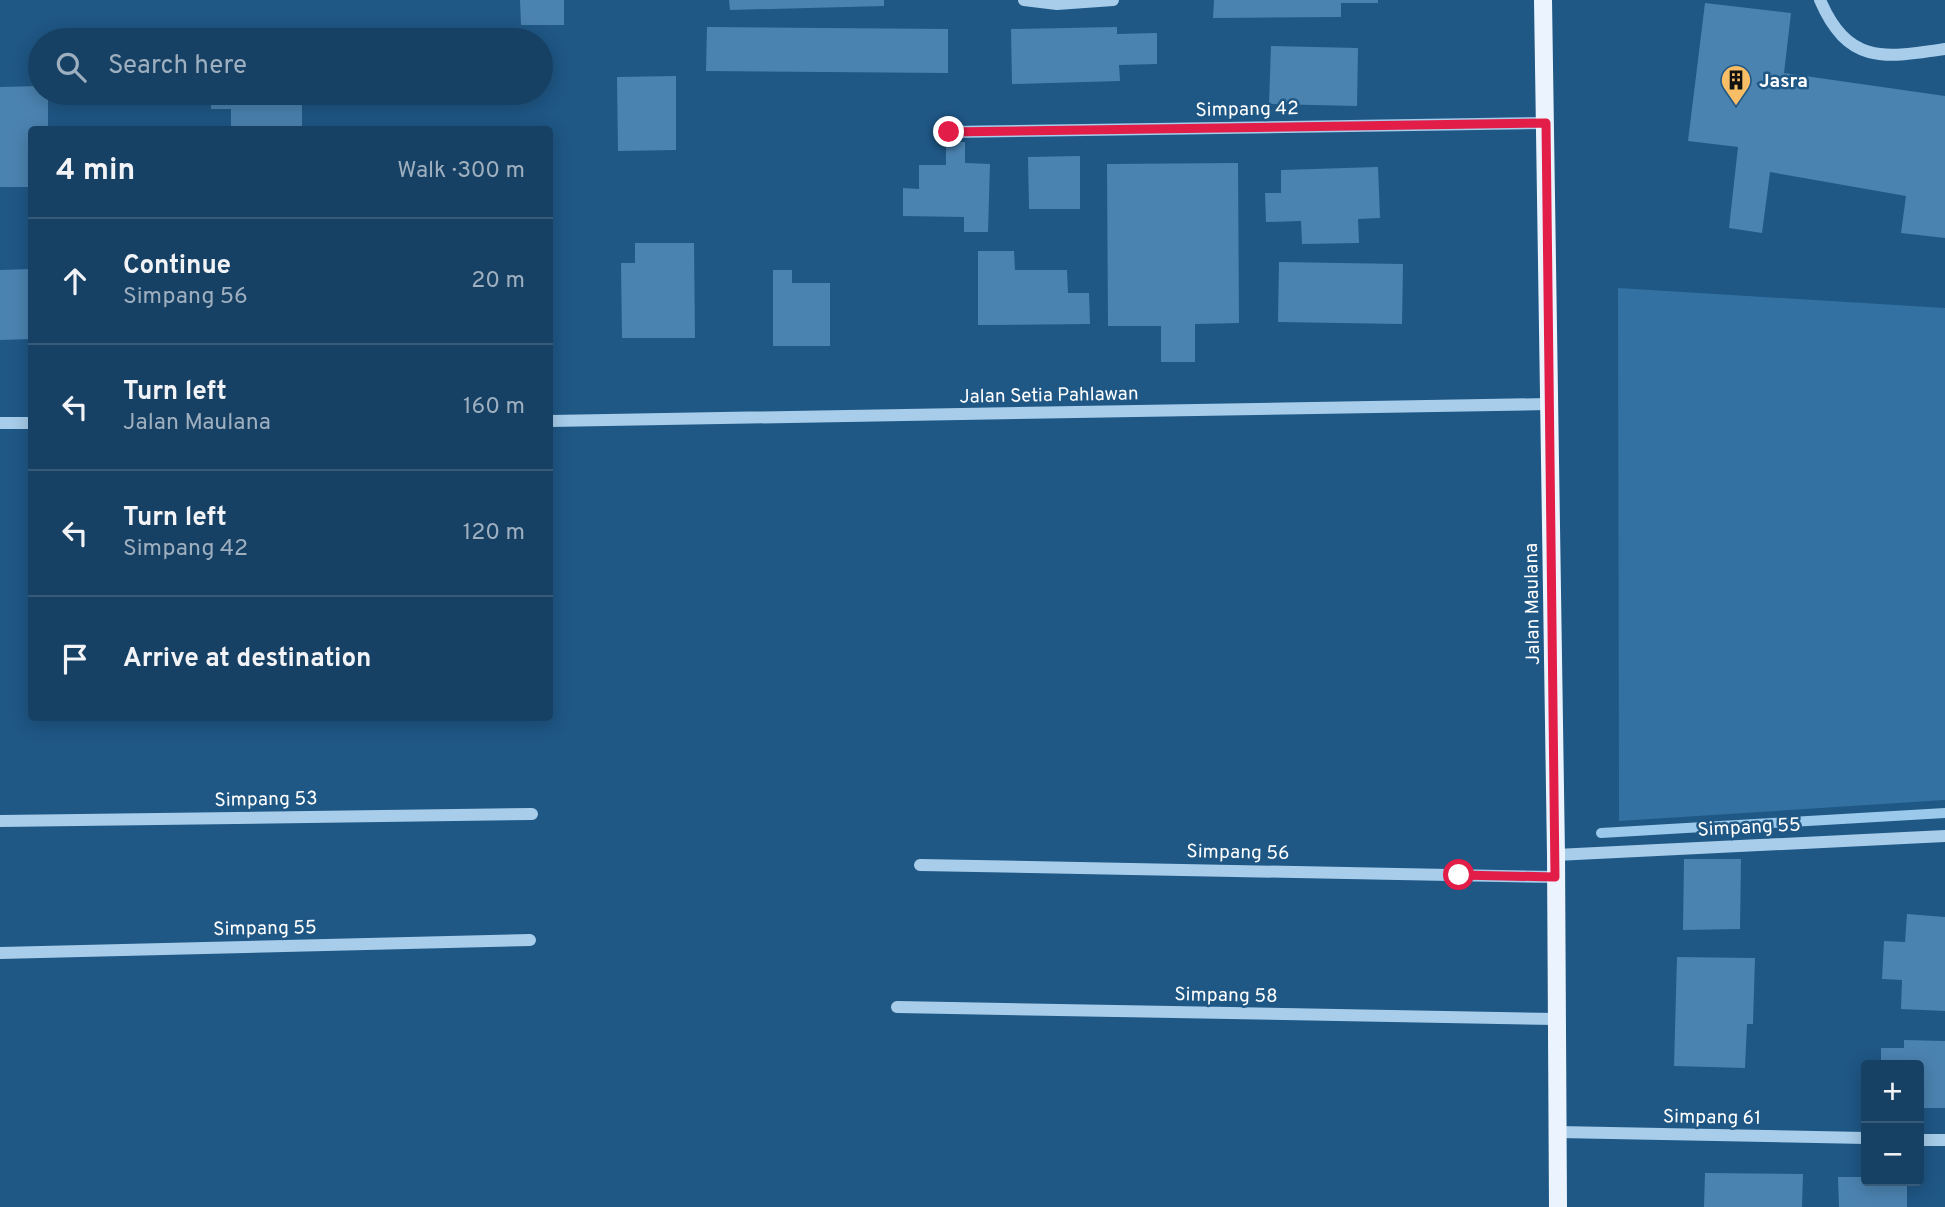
<!DOCTYPE html>
<html lang="en">
<head>
<meta charset="utf-8">
<style>
	body { margin:0; font-family:Overpass,sans-serif; background:#20486a; color:#f1f3f6 }
	.controls { position:absolute; right:21px; bottom:21px; display:grid; overflow:hidden; border-radius:7px; box-shadow:0 4px 18px #0003 }
	.controls button { width:63px; height:63px; display:grid; place-items:center; padding:0; border:0; border-bottom:2px solid #365a78; background:#174164; color:#f1f3f6; font:35px sans-serif }
	.stop { position:absolute; width:21px; height:21px; margin:-16px; border:5px solid #e11d48; border-radius:50%; background:#fff }
	.stop.end { background:#e11d48; border-color:#fff; box-shadow:0 2px 7px #0008 }
	.list { margin:0; padding:0; list-style:none }
	h2 { display:flex; justify-content:space-between; align-items:center; height:91px; margin:0; padding:0 28px; font-size:30px }
	h2 small { font-size:23px; font-weight:400; color:#9eafbf }
	.list li { display:grid; grid-template-columns:46px 1fr auto; gap:21px; align-items:center; box-sizing:border-box; height:126px; padding:0 28px; border-top:2px solid #365a78 }
	.list b { display:block; font-size:26px; white-space:nowrap }
	.list p { margin:0; font-size:23px; white-space:nowrap; color:#9eafbf }
	.list em { font-size:23px; font-style:normal; color:#9eafbf }
	.icon { flex:none; width:38px; height:38px; fill:none; stroke:currentColor; stroke-width:2; stroke-linecap:round; stroke-linejoin:round }
	.map { position:relative; flex:none; width:1945px; height:1207px; overflow:hidden }
	.search { position:absolute; background:#174164; box-shadow:0 4px 18px #0003; left:28px; top:28px; width:525px; height:77px; display:flex; align-items:center; gap:18px; box-sizing:border-box; padding:0 24px; border-radius:38px; color:#9eafbf; font-size:26px }
	.panel { position:absolute; background:#174164; box-shadow:0 4px 18px #0003; left:28px; top:126px; width:525px; height:595px; border-radius:7px }
	.map>svg:first-child { display:block }
</style>
</head>
<body>
<div class="map">
<svg width="1945" height="1207" viewBox="0 0 1945 1207">
	<rect width="100%" height="100%" fill="#1f5785"/>
	<path fill="#3271a2" d="M1618 288 1945 308V800L1619 821Z"/>
	<g fill="none" stroke-linecap="round" stroke-linejoin="round">
		<path stroke="#9ac9eb" stroke-width="10" d="M1601 833 1945 813"/>
	</g>
	<path fill="#4b83b0" d="M520 0H564V25H521Z
		M729 0H884V6L730 10Z
		M1214 0H1378V3H1341V17L1213 18Z
		M1705 3 1791 13 1784 73 1945 96V238L1901 233 1906 196 1770 172 1762 233 1729 228 1738 147 1688 141Z
		M707 27 948 29V73L706 71Z
		M1117 27V34L1157 33V64L1119 65 1120 81 1012 84 1011 29Z
		M1271 46 1358 48 1357 106 1269 104Z
		M676 76V150L618 151 617 77Z
		M40 86V93H48V130H32V187H0V87Z
		M211 93H302V130H231V109H211Z
		M946 142H965V163L990 164 988 232H964V217L903 216V188L919 189V165H946Z
		M1080 156V209H1029L1028 157Z
		M1238 163 1239 323 1195 324V362H1161V326H1108L1107 164Z
		M1378 167 1380 218 1358 219 1359 243 1302 244 1301 221 1266 222 1265 193H1281V170Z
		M635 243H694L695 338H622L621 263H635Z
		M978 251H1014L1015 270H1067L1068 293H1089L1090 324 978 325Z
		M1279 262 1403 264 1402 324 1278 322Z
		M32 269V339L0 340V270Z
		M773 270H792V283H830V346H773Z
		M1684 859H1741L1740 929 1683 930Z
		M1907 914 1945 917V1011L1901 1009 1902 980 1882 979 1884 941 1905 942Z
		M1677 957 1755 958 1753 1024H1747L1745 1068 1674 1066Z
		M1904 1040 1945 1041V1108H1919V1065H1881V1048H1904Z
		M1705 1173 1803 1174 1802 1207H1704Z
		M1838 1177H1866V1181H1907V1207H1839Z"/>
	<g fill="none" stroke-linecap="round" stroke-linejoin="round">
		<path stroke="#a7cdea" stroke-width="12" d="M1024 0 1057 4 1113 0
			M1820 0C1848 65 1884 58 1945 49
			M949 132 1546 123
			M550 421 1548 404
			M0 423H32
			M0 821 532 814
			M1556 855 1945 836
			M920 865 1555 877
			M0 953 530 940
			M897 1007 1555 1019
			M1558 1132 1866 1138
			M1919 1140H1945"/>
		<path stroke="#ebf4fe" stroke-width="18" d="M1543 0 1556 855 1558 1207"/>
	</g>
	<g fill="none" stroke-linecap="round" stroke-linejoin="round">
		<path stroke="#e11d48" stroke-width="9" d="M949 132 1546 123 1555 877 1459 875"/>
	</g>
	<defs>
		<g id="building-pin" transform="scale(1.575)"><path d="M0 17L-7.5 6A9.5 9.5 0 1 1 7.5 6Z" fill="#f8be66" stroke="#1f5785"/><path d="M-4-6H4V6H1V3H-1V6H-4ZM-2.5-4.3h1.7v1.8h-1.7ZM.8-4.3h1.7v1.8H.8ZM-2.5-1h1.7V.8h-1.7ZM.8-1h1.7V.8H.8Z" fill="#111"/></g>
	</defs>
	<g fill-rule="evenodd">
		<use href="#building-pin" x="1736" y="80"/>
	</g>
	<g text-anchor="middle" stroke-width="5" stroke-linejoin="round" paint-order="stroke">
		<g font-size="19" font-weight="bold" fill="#fff" stroke="#1f5785" text-anchor="start">
			<text x="1759" y="87">Jasra</text>
		</g>
		<g font-size="19" fill="#fff" stroke="#1f5785">
			<text transform="translate(1247 108) rotate(-1)" y="7">Simpang 42</text>
			<text transform="translate(1049 394) rotate(-1)" y="7">Jalan Setia Pahlawan</text>
			<text transform="translate(1531 604) rotate(-91)" y="7">Jalan Maulana</text>
			<text transform="translate(266 798) rotate(-1)" y="7">Simpang 53</text>
			<text transform="translate(1749 826) rotate(-3)" y="7">Simpang 55</text>
			<text transform="translate(1238 851) rotate(1)" y="7">Simpang 56</text>
			<text transform="translate(265 927) rotate(-1)" y="7">Simpang 55</text>
			<text transform="translate(1226 994) rotate(1)" y="7">Simpang 58</text>
			<text transform="translate(1712 1116) rotate(1)" y="7">Simpang 61</text>
		</g>
	</g>
</svg>
<div class="controls">
<button>+</button>
<button>−</button>
</div>
<div class="stop" style="left:1459px;top:875px"></div>
<div class="stop end" style="left:949px;top:132px"></div>
<div class="search"><svg class="icon" aria-label="search" viewBox="0 0 24 24"><circle cx="10" cy="10" r="6"/><path d="M15 15l6 6"/></svg>Search here</div>
<section class="panel">
<h2>4 min<small>Walk · 300 m</small></h2>
<ul class="list">
<li><svg class="icon" aria-label="ahead" viewBox="0 0 24 24"><path d="M12 20V5M6 11l6-6 6 6"/></svg><div><b>Continue</b><p>Simpang 56</p></div><em>20 m</em></li>
<li><svg class="icon" aria-label="left" viewBox="0 0 24 24"><path d="M17 20v-9H6M10 6l-5 5 5 5"/></svg><div><b>Turn left</b><p>Jalan Maulana</p></div><em>160 m</em></li>
<li><svg class="icon" aria-label="left" viewBox="0 0 24 24"><path d="M17 20v-9H6M10 6l-5 5 5 5"/></svg><div><b>Turn left</b><p>Simpang 42</p></div><em>120 m</em></li>
<li><svg class="icon" aria-label="arrive" viewBox="0 0 24 24"><path d="M6 21V4h12l-3 4 3 4H6"/></svg><div><b>Arrive at destination</b></div></li>
</ul>
</section>
</div>
</body>
</html>
